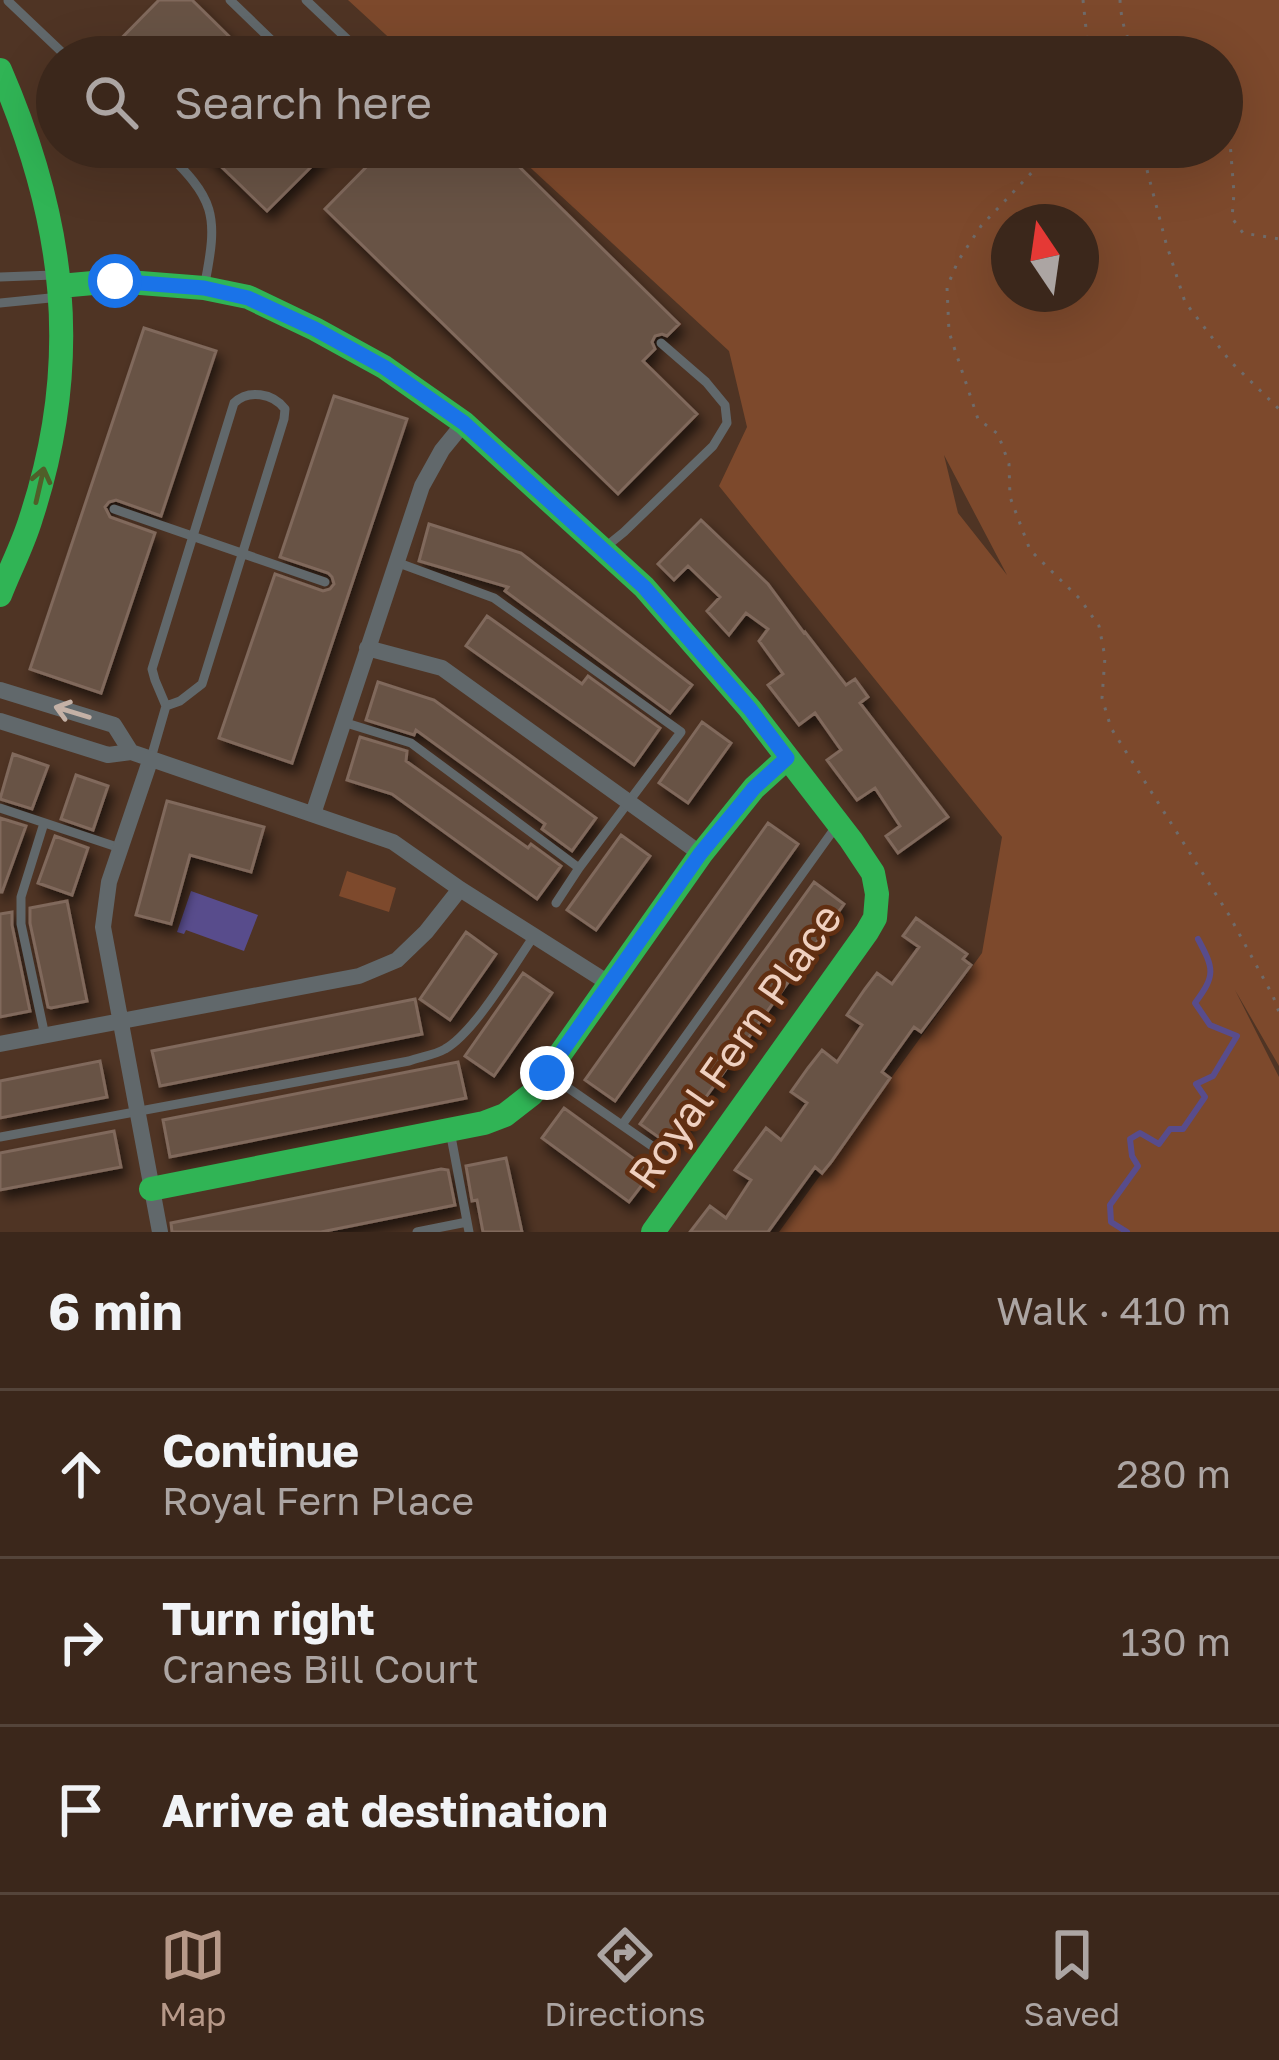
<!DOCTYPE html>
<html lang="en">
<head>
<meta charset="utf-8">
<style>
	body { margin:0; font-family:"Golos Text",sans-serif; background:#422f24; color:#f1f3f6 }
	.compass { position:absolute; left:991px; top:204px; width:108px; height:108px; border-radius:50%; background:#3b271b; box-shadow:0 12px 48px #0002; rotate:347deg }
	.stop { position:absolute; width:36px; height:36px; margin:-27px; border:9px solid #1a73e8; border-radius:50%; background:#fff }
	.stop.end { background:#1a73e8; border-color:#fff; box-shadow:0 3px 12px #0008 }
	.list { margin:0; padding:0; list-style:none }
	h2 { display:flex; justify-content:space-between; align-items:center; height:156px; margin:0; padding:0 48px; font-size:51px }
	h2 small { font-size:39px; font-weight:400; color:#aca5a3 }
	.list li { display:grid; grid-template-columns:78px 1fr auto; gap:36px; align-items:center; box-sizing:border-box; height:168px; padding:0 48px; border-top:3px solid #54443a }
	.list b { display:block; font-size:45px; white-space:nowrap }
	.list p { margin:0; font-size:39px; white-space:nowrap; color:#aca5a3 }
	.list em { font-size:39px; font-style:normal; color:#aca5a3 }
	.icon { flex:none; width:66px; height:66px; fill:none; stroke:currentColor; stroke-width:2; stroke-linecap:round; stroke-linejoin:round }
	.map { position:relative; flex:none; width:1279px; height:1232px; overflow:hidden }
	.search { position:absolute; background:#3b271b; box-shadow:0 12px 48px #0002; left:36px; right:36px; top:36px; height:132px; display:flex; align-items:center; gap:30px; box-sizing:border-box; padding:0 42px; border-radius:66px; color:#aca5a3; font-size:45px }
	.sheet { height:660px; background:#3b271b }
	nav { display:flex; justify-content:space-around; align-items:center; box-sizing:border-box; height:168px; border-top:3px solid #54443a; background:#3b271b; font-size:33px; color:#aca5a3 }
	nav a { display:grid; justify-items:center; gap:6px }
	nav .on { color:#b79989 }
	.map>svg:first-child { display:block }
</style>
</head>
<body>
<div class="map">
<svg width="1279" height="1232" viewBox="0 0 1279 1232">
	<defs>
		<filter id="shadow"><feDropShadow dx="4.5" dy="8" stdDeviation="6" flood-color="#0009"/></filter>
	</defs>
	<rect width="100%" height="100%" fill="#4f3424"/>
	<path fill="#7d492c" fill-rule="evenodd" d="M348 0H1279V1066L1235 990 1279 1077V1232H779L982 953 1002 837 719 486 747 427 729 351 508 147H1222V57H410ZM1009 222H1081V294H1009ZM944 455 1007 575 958 513Z
		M347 871 396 888 389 912 339 896Z"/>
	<path fill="#584c8c" d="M191 891 258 915 244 951 186 930 184 934 177 932Z"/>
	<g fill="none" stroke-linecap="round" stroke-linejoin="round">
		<path stroke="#584c8c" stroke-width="6" d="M1127 1232 1111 1222 1110 1205 1138 1166 1132 1156 1130 1139 1140 1133 1159 1144 1170 1129H1183L1205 1097 1196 1084 1213 1076 1237 1036 1210 1025 1195 1003C1216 975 1214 969 1198 939"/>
	</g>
	<path fill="#685245" stroke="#80695c" stroke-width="3" filter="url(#shadow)" d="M159 0H192L250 57H103Z
		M201 147H331L267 211Z
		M386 147H499L679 324 667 336 662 334 655 336 652 342 655 349 643 361 697 414 618 494 325 209Z
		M144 328 216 351 161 516 116 500 109 502 105 507 110 517 155 533 101 693 30 669Z
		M334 396 407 419 292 763 219 738 275 574 323 591 330 589 334 584 332 577 328 573 280 557Z
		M701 520 768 584 804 633 805 632 846 685 855 679 868 697 860 703 948 817 898 853 886 836 900 826 875 788 857 800 827 760 841 750 815 713 799 725 768 685 783 674 759 641 768 629 746 613 729 635 707 611 720 597 688 566 674 580 658 564Z
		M429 524 521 553 692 685 670 713 505 591 508 587 419 561Z
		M487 616 582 684 588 676 660 728 634 765 466 646Z
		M378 682 434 700 596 818 572 851 542 829 545 824 416 730 414 735 366 720Z
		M702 722 731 743 688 803 659 783Z
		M360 737 407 751 406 761 528 848 531 844 561 866 537 899 392 794 347 780Z
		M13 754 48 766 32 809 0 799Z
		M76 775 108 786 93 830 61 819Z
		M167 801 264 827 251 872 190 855 171 924 136 915Z
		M0 818 26 826 2 892H0Z
		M768 823 798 844 615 1101 585 1080Z
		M621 835 650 856 596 930 567 910Z
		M55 836 88 848 72 895 38 883Z
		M814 882 844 904 671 1146 640 1124Z
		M67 901 87 1001 51 1008 48 1007 30 923V908Z
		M12 912V925L30 1011 0 1017V914Z
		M916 918 967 954 963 959 971 965 921 1032 914 1027 882 1072 890 1078 831 1162 822 1173 815 1167 768 1232H690L710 1206 726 1218 751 1180 735 1170 766 1128 781 1140 807 1103 791 1092 808 1068 822 1050 837 1062 862 1025 847 1015 865 989 877 973 892 984 919 947 903 936Z
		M466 932 496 954 450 1020 420 999Z
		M523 973 552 993 494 1076 465 1056Z
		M415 999 422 1034 160 1086 152 1051Z
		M100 1061 107 1097 0 1118V1081Z
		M458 1062 466 1098 170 1157 163 1120Z
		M564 1108 652 1172 629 1202 542 1138Z
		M114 1131 121 1167 0 1190V1153Z
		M506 1158 522 1232H483L477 1200 472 1201 466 1166Z
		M441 1169 448 1170 455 1205 321 1232H172L171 1223Z"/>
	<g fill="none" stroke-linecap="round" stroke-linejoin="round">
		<path stroke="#6f6b6a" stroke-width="3" stroke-dasharray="3 9" stroke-linecap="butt" d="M1083 0 1089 57
			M1120 0C1121 20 1126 41 1139 57
			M1133 50C1163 41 1184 45 1213 57
			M1222 78 1226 91 1234 193 1232 218 1243 233 1279 239
			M1056 147 981 226 958 261 947 287 949 332 978 419 998 434 1009 464 1010 497 1030 550 1080 599 1099 626 1105 657 1102 698 1111 728 1229 915 1273 996 1279 1012
			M1141 147 1166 243 1185 302 1230 361 1279 409"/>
		<path stroke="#61686b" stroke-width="9" d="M230 0 289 57
			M306 0 366 57
			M8 1 67 57
			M161 147C216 200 219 213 204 288
			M0 277 54 275
			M0 303 60 297
			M114 509 325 582
			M603 549 624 532 713 446 727 423 725 405 706 382 661 343
			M396 562 494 598 681 732 579 868 556 903
			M343 722 411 743 579 868
			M151 758 166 706 155 680 152 669 234 403C248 389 273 393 285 409L284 419 202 684 180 701 166 706
			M0 808 120 848
			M44 823 21 897V924L45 1036
			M551 1076 652 1146
			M622 1125 835 828
			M450 1131 469 1232
			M0 1137 409 1061C420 1057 435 1055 445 1049 475 1032 513 966 534 936
			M417 1232 467 1222"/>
		<path stroke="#61686b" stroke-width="16" d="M367 648 442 668 701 854
			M0 690 114 725 131 752
			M0 721 108 755 131 752 393 842 460 889 610 984
			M151 758 109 882 103 927 160 1232
			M313 814 422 486 442 450 464 423
			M0 1044 359 976 397 960 426 932 460 889"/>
		<path stroke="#30b455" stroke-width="24" d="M0 70C65 220 83 360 31 518 23 545 10 569 0 595
			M60 286 115 281 204 288 248 297 315 329 384 367 464 423 644 587 750 709 851 840 873 873 877 894 875 918 867 932 653 1232
			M151 1189 484 1123 505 1115 532 1094 701 854 754 788 787 758"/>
	</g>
	<defs><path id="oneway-shaft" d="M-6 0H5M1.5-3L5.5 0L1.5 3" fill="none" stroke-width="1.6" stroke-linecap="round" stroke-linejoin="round" transform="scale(3)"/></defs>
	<use stroke="#505e29" href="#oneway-shaft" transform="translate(40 485) rotate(-77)"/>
	<use stroke="#c4b1a6" href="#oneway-shaft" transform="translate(72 712) rotate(-163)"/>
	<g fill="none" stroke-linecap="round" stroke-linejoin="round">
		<path stroke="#1a73e8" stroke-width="15" d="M115 281 204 288 248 298 315 329 384 367 464 423 644 587 750 709 787 758 754 788 700 854 547 1073"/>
	</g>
	<g text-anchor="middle" stroke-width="9" stroke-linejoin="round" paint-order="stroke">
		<g font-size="42" fill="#efd0c0" stroke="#612f12">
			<text transform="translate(735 1046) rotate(-55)" y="15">Royal Fern Place</text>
		</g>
	</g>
</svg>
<svg class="compass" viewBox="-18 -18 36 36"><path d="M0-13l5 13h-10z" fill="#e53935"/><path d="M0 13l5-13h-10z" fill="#aca5a3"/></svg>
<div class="stop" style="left:115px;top:281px"></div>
<div class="stop end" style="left:547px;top:1073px"></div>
<div class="search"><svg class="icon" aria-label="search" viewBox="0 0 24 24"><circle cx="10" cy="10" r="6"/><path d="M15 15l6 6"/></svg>Search here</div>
</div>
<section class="sheet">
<h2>6 min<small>Walk · 410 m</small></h2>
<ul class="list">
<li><svg class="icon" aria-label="ahead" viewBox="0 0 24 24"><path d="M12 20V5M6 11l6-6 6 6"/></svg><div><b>Continue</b><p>Royal Fern Place</p></div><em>280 m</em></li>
<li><svg class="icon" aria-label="right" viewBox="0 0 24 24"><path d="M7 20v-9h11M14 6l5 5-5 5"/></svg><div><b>Turn right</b><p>Cranes Bill Court</p></div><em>130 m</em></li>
<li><svg class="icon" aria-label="arrive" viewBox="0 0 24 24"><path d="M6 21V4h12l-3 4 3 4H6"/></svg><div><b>Arrive at destination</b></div></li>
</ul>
</section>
<nav>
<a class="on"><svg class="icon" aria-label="map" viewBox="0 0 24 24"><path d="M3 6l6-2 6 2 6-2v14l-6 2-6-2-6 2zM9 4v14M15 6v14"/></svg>Map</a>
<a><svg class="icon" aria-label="directions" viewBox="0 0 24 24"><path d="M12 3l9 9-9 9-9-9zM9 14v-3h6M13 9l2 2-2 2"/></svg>Directions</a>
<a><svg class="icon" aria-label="saved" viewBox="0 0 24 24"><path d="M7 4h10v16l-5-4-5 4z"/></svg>Saved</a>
</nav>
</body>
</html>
